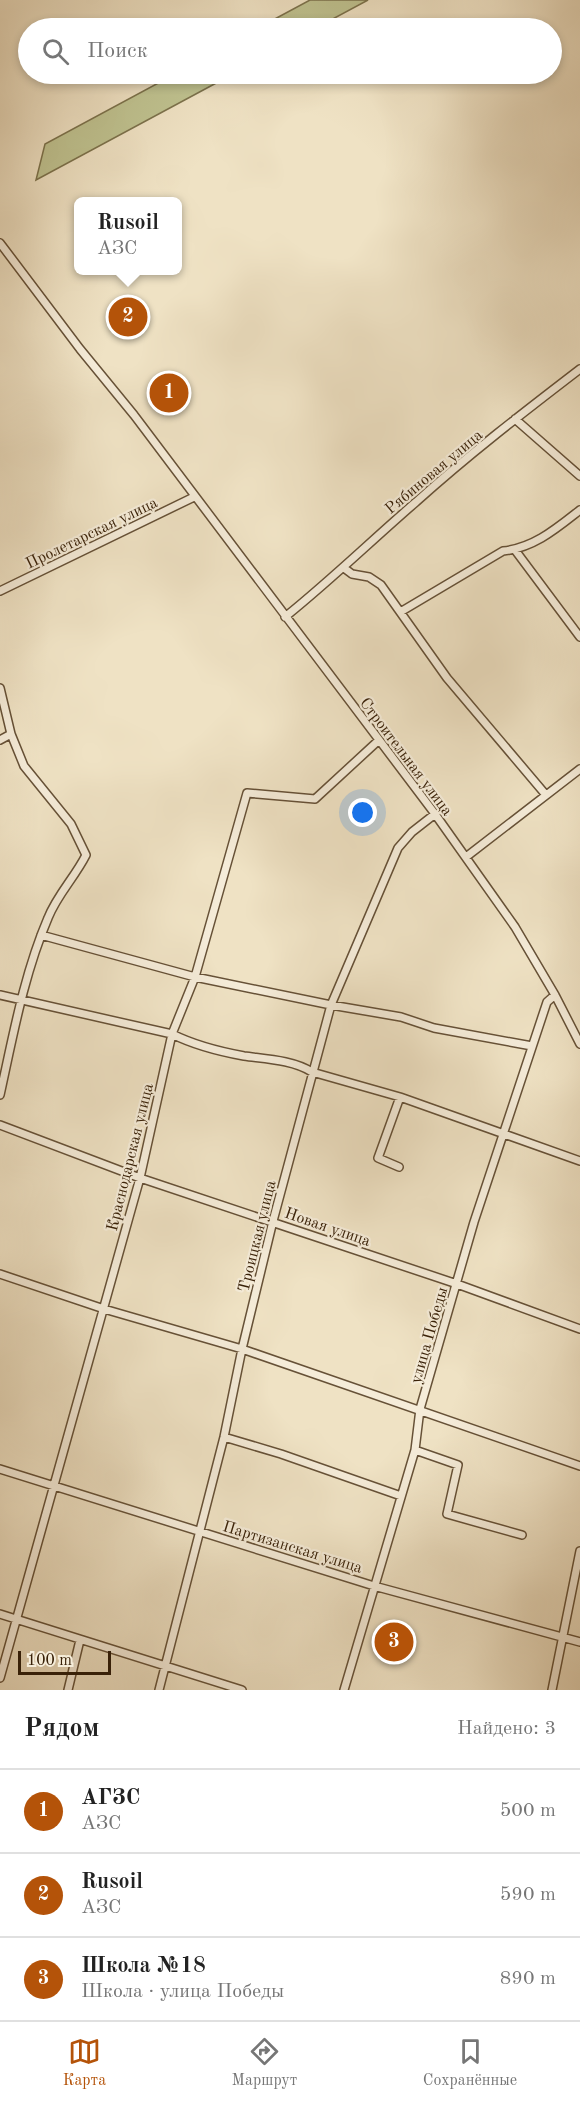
<!DOCTYPE html>
<html lang="ru">
<head>
<meta charset="utf-8">
<style>
	body { margin:0; font-family:"Old Standard TT",serif; background:#f2f2f2; color:#222 }
	.scale { position:absolute; left:18px; bottom:15px; width:93px; box-sizing:border-box; padding-left:6px; border:3px solid #392108; border-top:0; font-size:16px; line-height:21px; white-space:nowrap; color:#392108; -webkit-text-stroke:4px #f5ecd9; paint-order:stroke }
	.you { position:absolute; left:363px; top:813px; width:21px; height:21px; margin:-15px; border:4px solid #fff; border-radius:50%; background:#1a73e8; box-shadow:0 0 0 9px #1a73e833 }
	.badge { display:grid; place-items:center; width:39px; height:39px; border-radius:50%; background:#b45309; color:#fff; font-size:20px; font-weight:700 }
	.pin { position:absolute; translate:-50% -50%; border:3px solid #fff; box-shadow:0 2px 6px #0006 }
	.popup { position:absolute; left:74px; top:197px; width:108px; height:78px; box-sizing:border-box; display:grid; place-content:center; border-radius:9px; background:#fff; filter:drop-shadow(0 2px 4px #0005); font-size:20px; white-space:nowrap; color:#767676 }
	.popup b { font-size:22px; color:#222 }
	.popup::after { content:''; position:absolute; left:50%; top:100%; margin-left:-12px; border:12px solid transparent; border-top-color:#fff }
	.list { margin:0; padding:0; list-style:none }
	h2 { display:flex; justify-content:space-between; align-items:center; height:78px; margin:0; padding:0 24px; font-size:26px }
	h2 small { font-size:20px; font-weight:400; color:#767676 }
	.list li { display:grid; grid-template-columns:39px 1fr auto; gap:18px; align-items:center; box-sizing:border-box; height:84px; padding:0 24px; border-top:2px solid #e0e0e0 }
	.list b { display:block; font-size:22px; white-space:nowrap }
	.list p { margin:0; font-size:20px; white-space:nowrap; color:#767676 }
	.list em { font-size:20px; font-style:normal; color:#767676 }
	.icon { flex:none; width:33px; height:33px; fill:none; stroke:currentColor; stroke-width:2; stroke-linecap:round; stroke-linejoin:round }
	.map { position:relative; flex:none; width:580px; height:1690px; overflow:hidden }
	.search { position:absolute; background:#fff; box-shadow:0 3px 9px #0003; left:18px; right:18px; top:18px; height:66px; display:flex; align-items:center; gap:15px; box-sizing:border-box; padding:0 21px; border-radius:33px; color:#767676; font-size:22px }
	.sheet { height:330px; background:#fff }
	nav { display:flex; justify-content:space-around; align-items:center; box-sizing:border-box; height:84px; border-top:2px solid #e0e0e0; background:#fff; font-size:16px; color:#767676 }
	nav a { display:grid; justify-items:center; gap:3px }
	nav .on { color:#b45309 }
	.map>svg:first-child { display:block }
</style>
</head>
<body>
<div class="map">
<svg width="580" height="1690" viewBox="0 0 580 1690">
	<rect width="100%" height="100%" fill="#efe2c4"/>
	<filter id="stains"><feTurbulence type="fractalNoise" baseFrequency=".00333" numOctaves="4"/><feColorMatrix values="0 0 0 0 .2 0 0 0 0 .09 0 0 0 0 .02 0 0 0 .5 -.17"/></filter>
	<radialGradient id="worn" r=".72"><stop offset=".6" stop-color="#630" stop-opacity="0"/><stop offset="1" stop-color="#630" stop-opacity=".3"/></radialGradient>
	<path fill="#bfc290" stroke="#7c724c" stroke-width="1.5" d="M310 0H368L316 28H258Z
		M175 74H233L36 180 45 144Z"/>
	<g fill="none" stroke-linecap="round" stroke-linejoin="round">
		<g stroke="#665137" stroke-width="10">
			<path id="minor" d="M0 243 80 349 134 415 435 814 515 927 555 995 580 1044
				M515 419 580 476
				M515 550 580 637
				M344 568 352 574 369 577 381 585 447 678 546 795
				M0 591 194 497
				M402 611 503 551C534 548 557 528 580 510
				M285 617C330 581 372 540 416 502 468 455 524 412 580 369
				M0 688 11 734 24 766 71 824 86 855C75 877 57 895 48 918 24 974 13 1036 0 1095
				M0 740 11 734
				M466 857 580 769
				M41 935 195 977 331 1005 401 1017 434 1028 532 1046
				M0 995 172 1034C192 1044 222 1052 244 1056 266 1059 293 1060 312 1072L400 1097 580 1161
				M0 1125 140 1178 457 1284 580 1329
				M399 1167 378 1158 400 1097
				M0 1274 104 1309 242 1349 580 1466
				M224 1437 281 1454 401 1496
				M415 1450 458 1465 447 1514 522 1535
				M0 1469 374 1586 580 1642
				M0 1614 242 1690
				M0 1678 140 1178 172 1034 195 977 247 793 315 799 379 740
				M68 1690 80 1640
				M159 1690 224 1437 242 1349 273 1221 331 1005 398 848 412 832 435 814
				M344 1690 415 1450 420 1409 474 1222 547 1002 555 995
				M552 1690 580 1551"/>
		</g>
		<use href="#minor" stroke="#f5ecd9" stroke-width="7"/>
	</g>
	<g text-anchor="middle" stroke-width="4.5" stroke-linejoin="round" paint-order="stroke">
		<g font-size="16" fill="#392108" stroke="#f5ecd9">
			<text transform="translate(433 471) rotate(-40)" y="6">Рябиновая улица</text>
			<text transform="translate(91 532) rotate(-26)" y="6">Пролетарская улица</text>
			<text transform="translate(407 756) rotate(53)" y="6">Строительная улица</text>
			<text transform="translate(129 1157) rotate(-76)" y="6">Краснодарская улица</text>
			<text transform="translate(328 1226) rotate(19)" y="6">Новая улица</text>
			<text transform="translate(256 1236) rotate(-76)" y="6">Троицкая улица</text>
			<text transform="translate(428 1335) rotate(-74)" y="6">улица Победы</text>
			<text transform="translate(293 1546) rotate(17)" y="6">Партизанская улица</text>
		</g>
	</g>
	<rect width="100%" height="100%" filter="url(#stains)"/>
	<rect width="100%" height="100%" fill="url(#worn)"/>
</svg>
<div class="scale">100 m</div>
<div class="you"></div>
<div class="pin badge" style="left:169px;top:393px">1</div>
<div class="pin badge" style="left:128px;top:317px">2</div>
<div class="popup"><b>Rusoil</b>АЗС</div>
<div class="pin badge" style="left:394px;top:1642px">3</div>
<div class="search"><svg class="icon" aria-label="search" viewBox="0 0 24 24"><circle cx="10" cy="10" r="6"/><path d="M15 15l6 6"/></svg>Поиск</div>
</div>
<section class="sheet">
<h2>Рядом<small>Найдено: 3</small></h2>
<ul class="list">
<li><span class="badge">1</span><div><b>АГЗС</b><p>АЗС</p></div><em>500 m</em></li>
<li><span class="badge">2</span><div><b>Rusoil</b><p>АЗС</p></div><em>590 m</em></li>
<li><span class="badge">3</span><div><b>Школа №18</b><p>Школа · улица Победы</p></div><em>890 m</em></li>
</ul>
</section>
<nav>
<a class="on"><svg class="icon" aria-label="map" viewBox="0 0 24 24"><path d="M3 6l6-2 6 2 6-2v14l-6 2-6-2-6 2zM9 4v14M15 6v14"/></svg>Карта</a>
<a><svg class="icon" aria-label="directions" viewBox="0 0 24 24"><path d="M12 3l9 9-9 9-9-9zM9 14v-3h6M13 9l2 2-2 2"/></svg>Маршрут</a>
<a><svg class="icon" aria-label="saved" viewBox="0 0 24 24"><path d="M7 4h10v16l-5-4-5 4z"/></svg>Сохранённые</a>
</nav>
</body>
</html>
